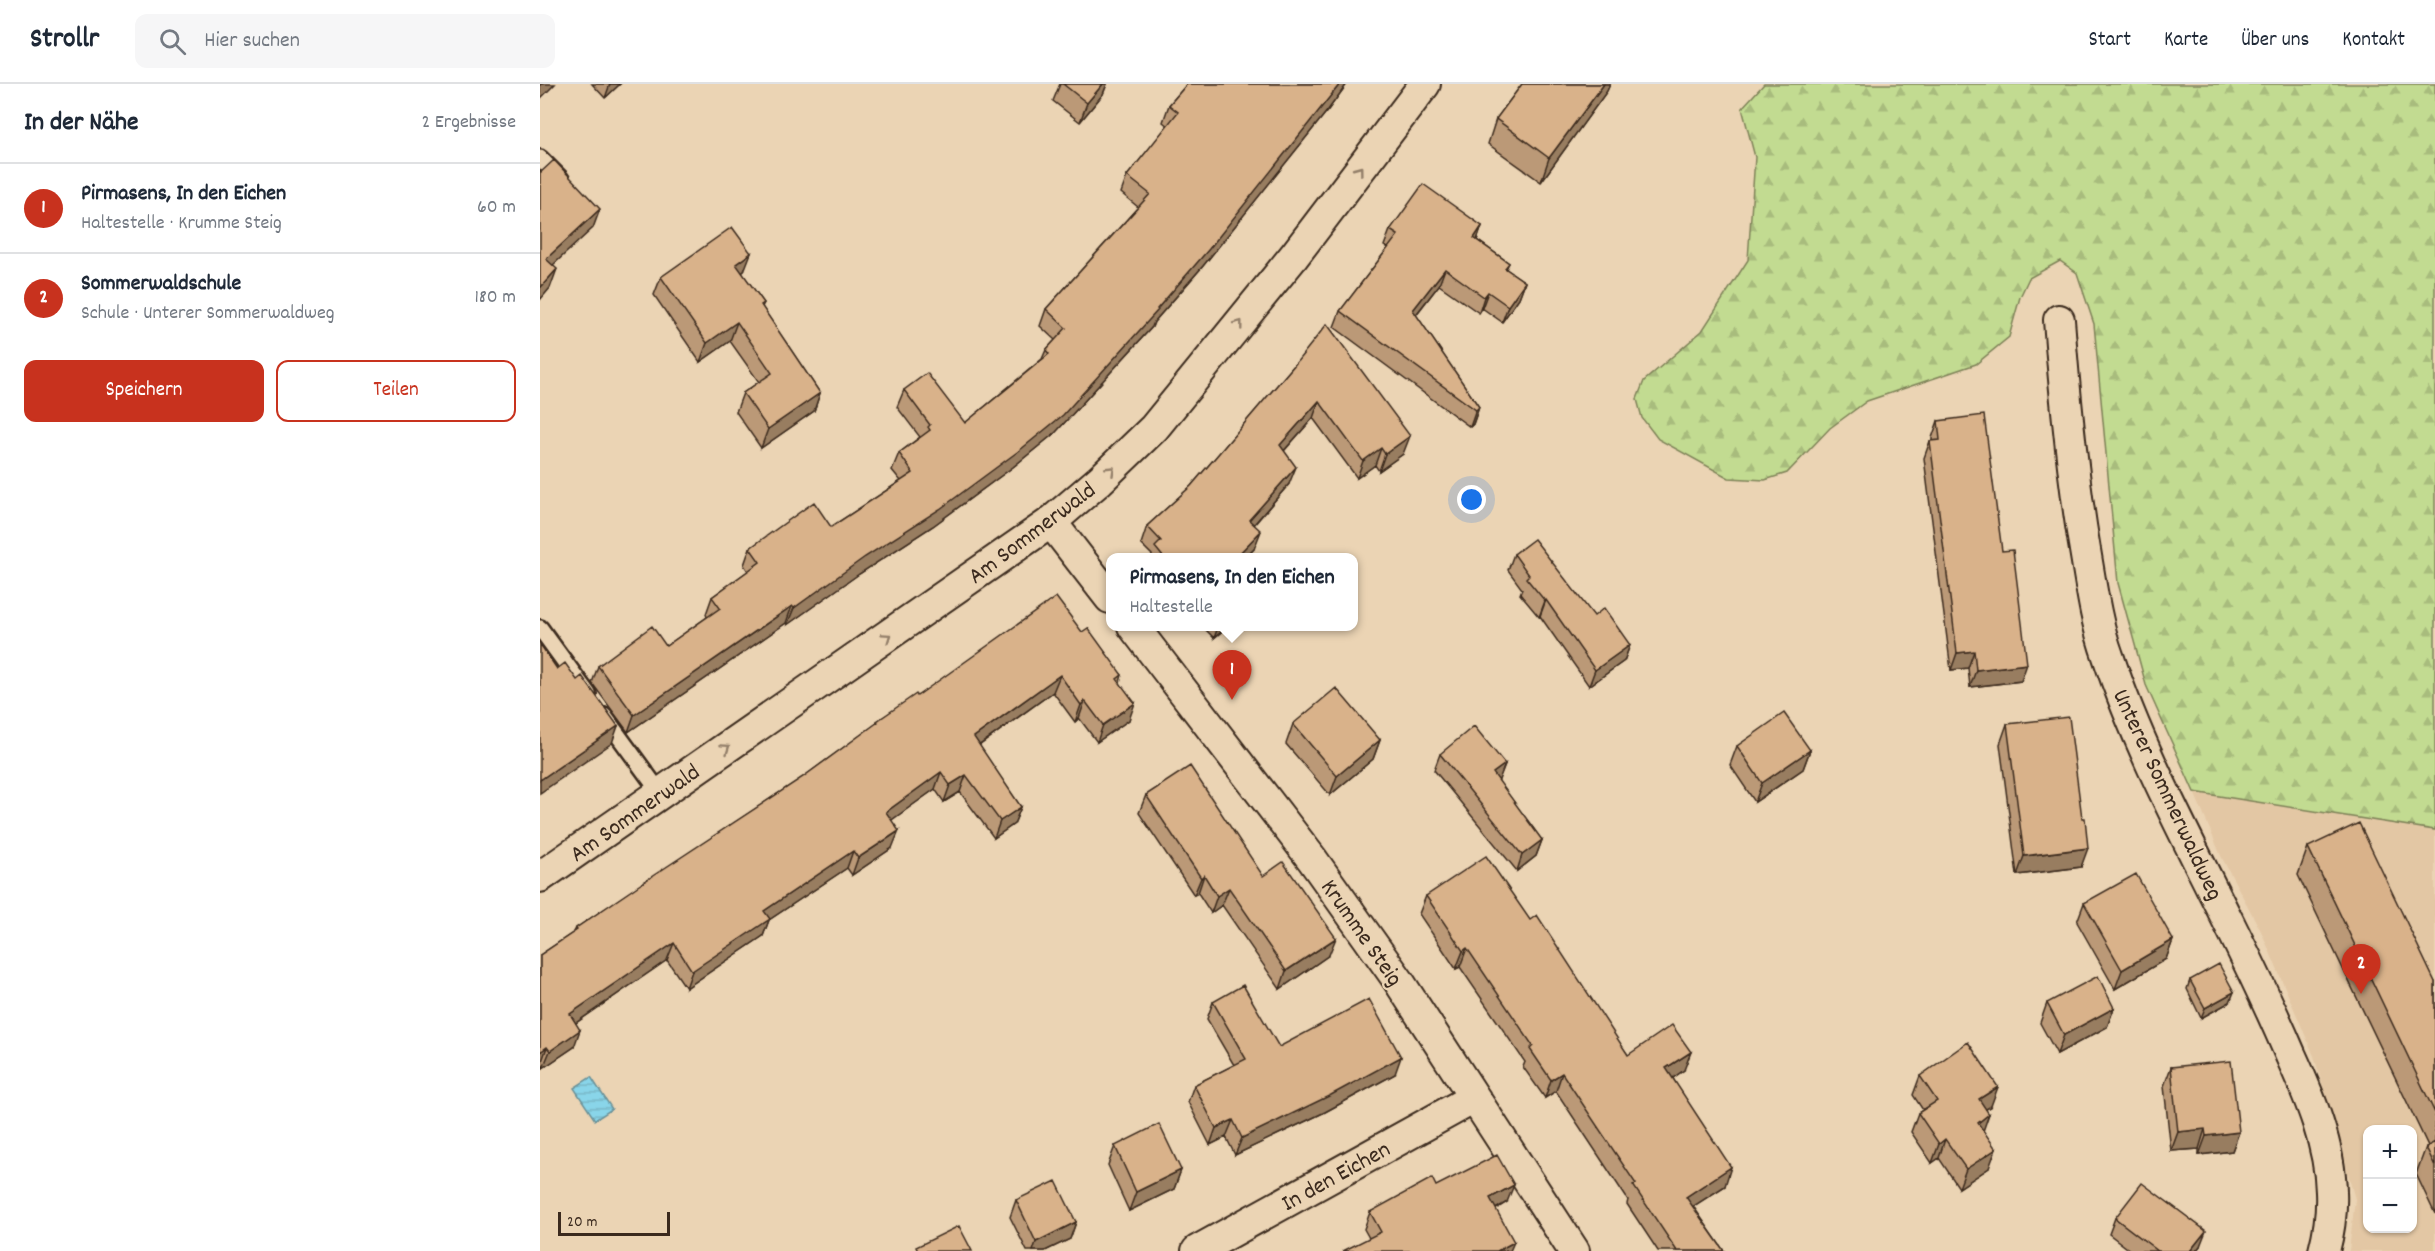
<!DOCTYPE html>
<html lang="de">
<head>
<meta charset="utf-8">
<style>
	body { margin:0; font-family:Dekko,sans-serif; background:#f6f6f7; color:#1f2937 }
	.controls { position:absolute; right:18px; bottom:18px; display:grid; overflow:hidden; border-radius:12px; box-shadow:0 2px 4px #0004 }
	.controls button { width:54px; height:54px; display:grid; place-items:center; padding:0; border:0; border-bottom:2px solid #e0e1e3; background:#fff; color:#1f2937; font:30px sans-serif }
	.scale { position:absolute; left:18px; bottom:15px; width:112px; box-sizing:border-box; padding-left:6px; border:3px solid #3b2a1e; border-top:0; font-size:16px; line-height:21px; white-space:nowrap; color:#3b2a1e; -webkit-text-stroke:4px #ebd4b4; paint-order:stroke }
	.you { position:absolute; left:932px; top:416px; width:21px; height:21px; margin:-15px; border:4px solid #fff; border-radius:50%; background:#1a73e8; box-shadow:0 0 0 9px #1a73e833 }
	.badge { display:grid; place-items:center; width:39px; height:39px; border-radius:50%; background:#c8321e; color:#fff; font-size:20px; font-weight:700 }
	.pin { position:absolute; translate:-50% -50px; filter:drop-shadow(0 2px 3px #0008) }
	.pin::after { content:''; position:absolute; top:32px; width:21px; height:18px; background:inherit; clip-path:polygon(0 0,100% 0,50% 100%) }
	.popup { position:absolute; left:566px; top:469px; width:252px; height:78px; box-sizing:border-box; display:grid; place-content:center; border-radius:12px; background:#fff; filter:drop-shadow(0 2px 4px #0005); font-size:20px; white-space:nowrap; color:#747a83 }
	.popup b { font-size:22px; color:#1f2937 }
	.popup::after { content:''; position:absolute; left:50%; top:100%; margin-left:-12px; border:12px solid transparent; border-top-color:#fff }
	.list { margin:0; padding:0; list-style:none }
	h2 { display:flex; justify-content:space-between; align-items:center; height:78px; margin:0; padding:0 24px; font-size:26px }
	h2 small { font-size:20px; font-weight:400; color:#747a83 }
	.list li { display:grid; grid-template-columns:39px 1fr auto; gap:18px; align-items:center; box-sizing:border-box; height:90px; padding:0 24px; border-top:2px solid #e0e1e3 }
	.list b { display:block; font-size:22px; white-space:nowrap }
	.list p { margin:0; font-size:20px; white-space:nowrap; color:#747a83 }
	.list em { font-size:20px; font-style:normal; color:#747a83 }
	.actions { display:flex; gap:12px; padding:18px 24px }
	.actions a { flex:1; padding:14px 0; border:2px solid #c8321e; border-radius:12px; text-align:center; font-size:21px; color:#c8321e }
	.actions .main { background:#c8321e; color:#fff }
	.icon { flex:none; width:33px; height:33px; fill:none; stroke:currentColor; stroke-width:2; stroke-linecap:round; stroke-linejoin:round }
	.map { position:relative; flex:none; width:1895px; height:1167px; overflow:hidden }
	header { display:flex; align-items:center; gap:36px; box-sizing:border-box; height:84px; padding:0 30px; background:#fff; border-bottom:2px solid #e0e1e3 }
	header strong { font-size:28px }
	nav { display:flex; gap:33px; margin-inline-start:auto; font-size:21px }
	.search { width:420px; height:54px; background:#f6f6f7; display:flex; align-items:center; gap:15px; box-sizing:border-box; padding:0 21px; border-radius:12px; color:#747a83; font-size:22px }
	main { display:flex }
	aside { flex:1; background:#fff }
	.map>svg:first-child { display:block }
</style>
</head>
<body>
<header>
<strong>Strollr</strong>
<div class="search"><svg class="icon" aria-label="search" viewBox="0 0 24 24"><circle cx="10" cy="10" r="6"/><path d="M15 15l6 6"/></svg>Hier suchen</div>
<nav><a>Start</a><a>Karte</a><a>Über uns</a><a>Kontakt</a></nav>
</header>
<main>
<aside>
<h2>In der Nähe<small>2 Ergebnisse</small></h2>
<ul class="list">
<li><span class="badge">1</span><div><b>Pirmasens, In den Eichen</b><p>Haltestelle · Krumme Steig</p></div><em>60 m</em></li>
<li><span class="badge">2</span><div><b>Sommerwaldschule</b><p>Schule · Unterer Sommerwaldweg</p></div><em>180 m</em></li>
</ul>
<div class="actions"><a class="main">Speichern</a><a>Teilen</a></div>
</aside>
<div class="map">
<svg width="1895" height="1167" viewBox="0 0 1895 1167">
	<defs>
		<pattern id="forest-firs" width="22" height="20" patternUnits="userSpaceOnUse" patternTransform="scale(1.5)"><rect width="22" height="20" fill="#c2db91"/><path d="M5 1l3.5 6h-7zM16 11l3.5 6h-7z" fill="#a8bc7d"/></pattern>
		<pattern id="water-rules" width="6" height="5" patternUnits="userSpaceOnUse" patternTransform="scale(1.5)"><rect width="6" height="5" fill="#89d5e9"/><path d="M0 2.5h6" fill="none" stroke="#77b7c7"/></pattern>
	</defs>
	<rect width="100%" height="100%" fill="#ebd4b4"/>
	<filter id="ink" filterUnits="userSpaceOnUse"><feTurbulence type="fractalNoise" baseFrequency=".0167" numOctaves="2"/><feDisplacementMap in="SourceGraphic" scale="12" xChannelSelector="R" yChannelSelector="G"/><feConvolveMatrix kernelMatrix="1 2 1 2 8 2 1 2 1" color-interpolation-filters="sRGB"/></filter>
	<g filter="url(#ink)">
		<path fill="#e3c7a4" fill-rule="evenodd" d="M1654 708 1895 746V1167H1809L1815 1115 1774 972 1721 847 1681 772ZM1828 1046H1872V1144H1828Z"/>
		<path fill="url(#forest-firs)" stroke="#7e8258" stroke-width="1.5" d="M1224 0H1895V746L1654 708 1606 601 1578 499 1554 240 1537 189 1520 177 1489 194 1480 213 1469 253 1436 280 1327 317 1290 344 1247 389 1225 396 1189 394 1118 355 1102 334 1097 315 1104 297 1162 247 1208 176 1215 73 1202 24Z"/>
		<path fill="url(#water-rules)" stroke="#6a9198" stroke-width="1.5" d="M51 993 72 1025 55 1036 34 1004Z"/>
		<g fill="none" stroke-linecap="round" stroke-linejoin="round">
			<g stroke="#3b2a1e" stroke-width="20">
				<path id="lane" d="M0 74 21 95
					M0 544 48 610
					M64 632 121 710"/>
			</g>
			<g stroke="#3b2a1e" stroke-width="34">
				<path id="street" d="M1519 236C1525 313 1532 390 1545 466 1551 501 1556 539 1568 572 1598 662 1644 748 1686 833 1709 879 1731 925 1751 972 1770 1014 1790 1061 1791 1108 1792 1128 1789 1148 1784 1167
					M511 438 570 514
					M593 542 772 775 858 896 1034 1167
					M0 793 511 438 560 396 614 344 754 172 885 0
					M657 1167 934 1014"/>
			</g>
			<use href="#lane" stroke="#ebd4b4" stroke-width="15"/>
			<use href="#street" stroke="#ebd4b4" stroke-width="30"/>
		</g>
		<path fill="#b97" stroke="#3b2a1e" stroke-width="1.5" d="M52 0H80L65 14Z
			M520 0H567L563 10 540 38 513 17Z
			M647 0H807L788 26 663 182 614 238 612 243 516 348 473 383 393 442 319 490 247 541 246 539 88 648 52 599 58 582 126 562 167 533 166 530 172 513 208 487 204 481 210 464 291 443 361 397 352 386 359 369 380 353 357 323 364 306 425 339 502 275 506 266 515 256 500 242 506 225 598 123 581 109 587 92 628 42 623 38 629 21Z
			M982 0H1070L1067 7 1001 98 948 60 956 35Z
			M942 142 937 156 969 179 966 185 985 198 979 214 962 238 942 224 939 229 899 201 876 231 939 323 933 340 930 343 794 243 800 227 848 164 844 162 850 146Z
			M204 187 202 189 224 219 222 223 280 309 274 327 221 364 196 328 203 309 219 298 190 257 160 278 114 211 121 193Z
			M756 279 863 370 839 387 835 381 817 394 773 334 744 367 749 400 714 441V465L705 474H611L612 471 601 460 607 442 651 402Z
			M1398 337 1462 467 1481 597 1430 603 1428 584 1411 586 1384 374 1390 357H1392V354Z
			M974 470 1090 561 1084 577 1049 602 1000 532 999 533 980 510 982 505 968 486Z
			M663 543H687L674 554Z
			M542 548 582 591 580 598 589 636 557 658 539 634 535 638 513 608 439 662 481 723 474 740 454 754 420 708 404 718 395 705 351 736 352 764 312 791 307 784 229 836 223 852 146 904 127 876 36 939 34 963 3 984 1 980 0 981V871L34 848 36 844 263 693 336 640 337 637 377 612Z
			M753 640 840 656 833 675 790 711 746 660Z
			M1467 640 1542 734 1541 783 1477 791 1460 660Z
			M1197 662 1270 666 1263 685 1215 718 1190 681Z
			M900 670 965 680 958 697 1002 756 996 772 977 787 894 686Z
			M606 711 723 792 789 871 740 905 682 821 671 829 658 809 654 811 599 729Z
			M1768 763 1895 898V1130L1876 1090 1886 1063 1888 1062 1758 791Z
			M886 812 990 836 1088 971 1144 986 1133 994 1185 1102 1153 1122 1184 1167H1118L1087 1120 1088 1116 1016 1007 1005 1014 983 983 985 978 920 883 916 885 879 830Z
			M1544 819 1633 856 1626 875 1575 905 1537 838Z
			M1650 896 1690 918 1661 934 1647 905Z
			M673 918 739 963 855 990 785 1028 695 1071 686 1053 670 1061 648 1018 654 1001 694 981 667 935Z
			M1507 919 1574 924 1567 943 1517 970 1500 939Z
			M1631 983 1699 1048 1692 1067 1659 1071V1065L1631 1067 1624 1002Z
			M1380 992 1451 1022 1446 1025 1443 1047 1449 1084 1419 1104 1399 1074 1392 1079 1371 1048 1378 1029 1383 1026 1373 1011Z
			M575 1062 641 1086 634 1105 589 1127 568 1081Z
			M896 1102 967 1118 956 1125 829 1154 824 1145 830 1128Z
			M476 1116 536 1138 530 1155 505 1167H487L470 1133Z
			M1575 1134 1660 1162 1656 1167H1591L1569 1150Z"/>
		<path fill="#987d61" stroke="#3b2a1e" stroke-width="1.5" d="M0 0H15L0 15Z
			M70 0H80L65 14Z
			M563 0H567L563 10 540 38 547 19Z
			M800 0H807L788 26 663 182 614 238 612 243 516 348 473 383 393 442 319 490 247 541 254 524 617 225Z
			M1064 0H1070L1067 7 1001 98 1009 74Z
			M60 125 53 144 0 193 6 175Z
			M942 142 936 159 934 154Z
			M211 169 204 187 189 198 196 180Z
			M17 185 10 204 0 216V204Z
			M905 185 899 201 867 242 873 226Z
			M985 198 979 214 962 238 968 222Z
			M948 208 942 224 939 229 944 213Z
			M197 238 190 257 160 278 167 259Z
			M280 309 274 327 221 364 228 345Z
			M779 317 773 334 733 379 740 361Z
			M939 323 933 340 930 343 936 326Z
			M870 352 863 370 839 387 845 370Z
			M841 364 835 381 817 394 823 377Z
			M756 383 749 400 702 454 709 436Z
			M721 447 714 465 705 474H695Z
			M1006 516 1000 532 999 533 1005 517Z
			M252 522 246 539 88 648 94 631Z
			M678 543H687L674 554Z
			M1090 561 1084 577 1049 602 1055 586Z
			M1434 567 1428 584 1411 586 1417 569Z
			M1487 580 1481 597 1430 603 1436 586Z
			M520 591 513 608 427 670 434 653Z
			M545 617 539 634 535 638 541 621Z
			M595 619 589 636 557 658 563 641Z
			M78 642 72 659 0 709V696Z
			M840 656 833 675 790 711 797 692Z
			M1270 666 1263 685 1215 718 1222 699Z
			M965 680 959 696 947 706 953 689Z
			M401 688 395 705 339 745 346 728Z
			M426 691 420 708 404 718 410 701Z
			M481 723 474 740 454 754 460 737Z
			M359 747 352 764 312 791 318 774Z
			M1002 756 996 772 977 787 982 771Z
			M1548 764 1541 783 1477 791 1484 772Z
			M313 767 307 784 229 836 223 852 146 904 152 887 224 827Z
			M664 791 658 809 654 811 661 794Z
			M689 804 682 821 671 829 677 812Z
			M796 854 789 871 740 905 746 887Z
			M1633 856 1626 875 1575 905 1582 886Z
			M134 859 127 876 24 947 30 930Z
			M927 864 920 883 916 885 923 867Z
			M1694 908 1690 918 1661 934 1665 924Z
			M1574 924 1567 943 1517 970 1524 951Z
			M40 946 34 963 3 984 10 967Z
			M7 963 1 980 0 981V968Z
			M1151 968 1144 986 1120 1003 1126 984Z
			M861 973 855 990 785 1028 695 1071 702 1054Z
			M1022 989 1016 1007 1005 1014 1011 996Z
			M1458 1003 1451 1022 1432 1034 1439 1015Z
			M1449 1030 1442 1050 1438 1039Z
			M693 1036 686 1053 670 1061 676 1044Z
			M1665 1045 1659 1065 1631 1067 1638 1048Z
			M1699 1048 1692 1067 1659 1071 1666 1052Z
			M1405 1055 1399 1074 1392 1079 1399 1060Z
			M1456 1065 1449 1084 1419 1104 1426 1085Z
			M1191 1083 1185 1102 1140 1131 1146 1113Z
			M641 1086 634 1105 589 1127 596 1108Z
			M974 1101 967 1118 944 1132 950 1114Z
			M536 1138 530 1155 505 1167H493L496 1158Z
			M1666 1147 1660 1162 1656 1167H1650Z
			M974 1158 970 1167H957Z"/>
		<path fill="#d9b28a" stroke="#3b2a1e" stroke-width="1.5" d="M523 0H563L547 19Z
			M647 0H800L669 165 617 225 618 226 523 331 480 366 400 425 325 473 254 524 252 522 94 631 58 582 112 542 126 562 180 524 172 513 220 478 210 464 274 418 291 443 373 389 359 369 390 346 388 343 390 341 364 306 387 289 425 339 509 270 506 266 526 244 506 225 610 110 587 92 638 28 629 21Z
			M982 0H1064L1009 74 956 35Z
			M14 76 60 125 6 175 17 185 0 204V89Z
			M883 100 942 142 934 154 969 179 965 184 985 198 968 222 948 208 944 213 905 185 873 226 939 323 936 326 800 227 858 151 850 146Z
			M192 143 211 169 196 180 224 219 221 221 280 309 228 345 203 309 232 289 197 238 167 259 121 193Z
			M787 240 870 352 845 370 841 364 823 377 779 317 740 361 756 383 709 436 721 447 695 474H624L615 463 621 457 607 442 651 402 756 279Z
			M1444 331 1462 467 1473 466 1487 580 1436 586 1434 567 1417 569 1390 357 1400 356 1398 337Z
			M994 455 1054 532 1064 524 1090 561 1055 586 1006 516 1005 517 986 494 989 491 974 470Z
			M516 513 542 548 548 544 582 591 577 595 595 619 563 641 545 617 541 621 520 591 434 653 481 723 460 737 426 691 410 701 401 688 346 728 359 747 318 774 313 767 224 827 230 835 152 887 134 859 30 930 40 946 10 967 7 963 0 968V871L37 846 36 844 108 795 263 693 338 638 337 637 376 610 377 612Z
			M0 560 17 585 25 579 37 596 42 592 78 642 0 696Z
			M796 604 840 656 797 692 753 640Z
			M1244 629 1270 666 1222 699 1197 662Z
			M1529 633 1542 734H1545L1548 764 1484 772 1467 640Z
			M934 642 965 680 953 689 1002 756 982 771 900 670Z
			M650 682 723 792 743 778 796 854 746 887 689 804 677 812 664 791 661 794 606 711Z
			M1819 739 1895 898V1029L1768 763Z
			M946 772 990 836 997 831 1088 971 1132 941 1151 968 1126 984 1191 1083 1146 1113 1184 1167H1137L1093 1101 1096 1100 1022 989 1011 996 990 965 993 962 927 864 923 867 886 812Z
			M1596 790 1633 856 1582 886 1544 819Z
			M1679 880 1694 908 1665 924 1650 896Z
			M1558 892 1574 924 1524 951 1507 919Z
			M703 901 739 963 829 915 861 973 791 1011 702 1054 693 1036 676 1044 654 1001 706 975 673 918Z
			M1428 958 1458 1003 1439 1015 1449 1030 1438 1039 1456 1065 1426 1085 1405 1055 1399 1060 1378 1029 1397 1017 1380 992Z
			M1691 977 1699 1048 1666 1052 1665 1045 1638 1048 1631 983Z
			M619 1040 641 1086 596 1108 575 1062Z
			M1895 1058V1082L1886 1063Z
			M957 1071 974 1101 950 1114 974 1158 957 1167H803L841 1148 830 1128 892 1094 896 1102Z
			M516 1097 536 1138 496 1158 476 1116Z
			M1602 1099 1666 1147 1650 1167H1618L1575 1134Z
			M419 1142 432 1167H378L376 1163Z"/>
		<defs><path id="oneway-chevron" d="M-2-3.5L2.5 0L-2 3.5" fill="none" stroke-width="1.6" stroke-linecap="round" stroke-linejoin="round" transform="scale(1.5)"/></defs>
		<g stroke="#937f69">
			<use href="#oneway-chevron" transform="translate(819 86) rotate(-53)"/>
			<use href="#oneway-chevron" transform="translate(699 240) rotate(-52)"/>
			<use href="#oneway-chevron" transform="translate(571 386) rotate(-44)"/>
			<use href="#oneway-chevron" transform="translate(347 553) rotate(-35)"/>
			<use href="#oneway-chevron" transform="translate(186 664) rotate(-35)"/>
		</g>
	</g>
	<g text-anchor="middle" stroke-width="4.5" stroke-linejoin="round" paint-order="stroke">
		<g font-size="24" fill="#3b2a1e" stroke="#ebd4b4">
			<text transform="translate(491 448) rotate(-37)" y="8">Am Sommerwald</text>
			<text transform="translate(1629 710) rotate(65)" y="8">Unterer Sommerwaldweg</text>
			<text transform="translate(94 728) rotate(-35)" y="8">Am Sommerwald</text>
			<text transform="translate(823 848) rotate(55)" y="8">Krumme Steig</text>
			<text transform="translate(795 1091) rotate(-29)" y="8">In den Eichen</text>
		</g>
	</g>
</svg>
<div class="controls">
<button>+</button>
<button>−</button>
</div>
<div class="scale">20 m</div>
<div class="you"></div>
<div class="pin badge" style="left:692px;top:616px">1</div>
<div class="popup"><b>Pirmasens, In den Eichen</b>Haltestelle</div>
<div class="pin badge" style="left:1821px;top:910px">2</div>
</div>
</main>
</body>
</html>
